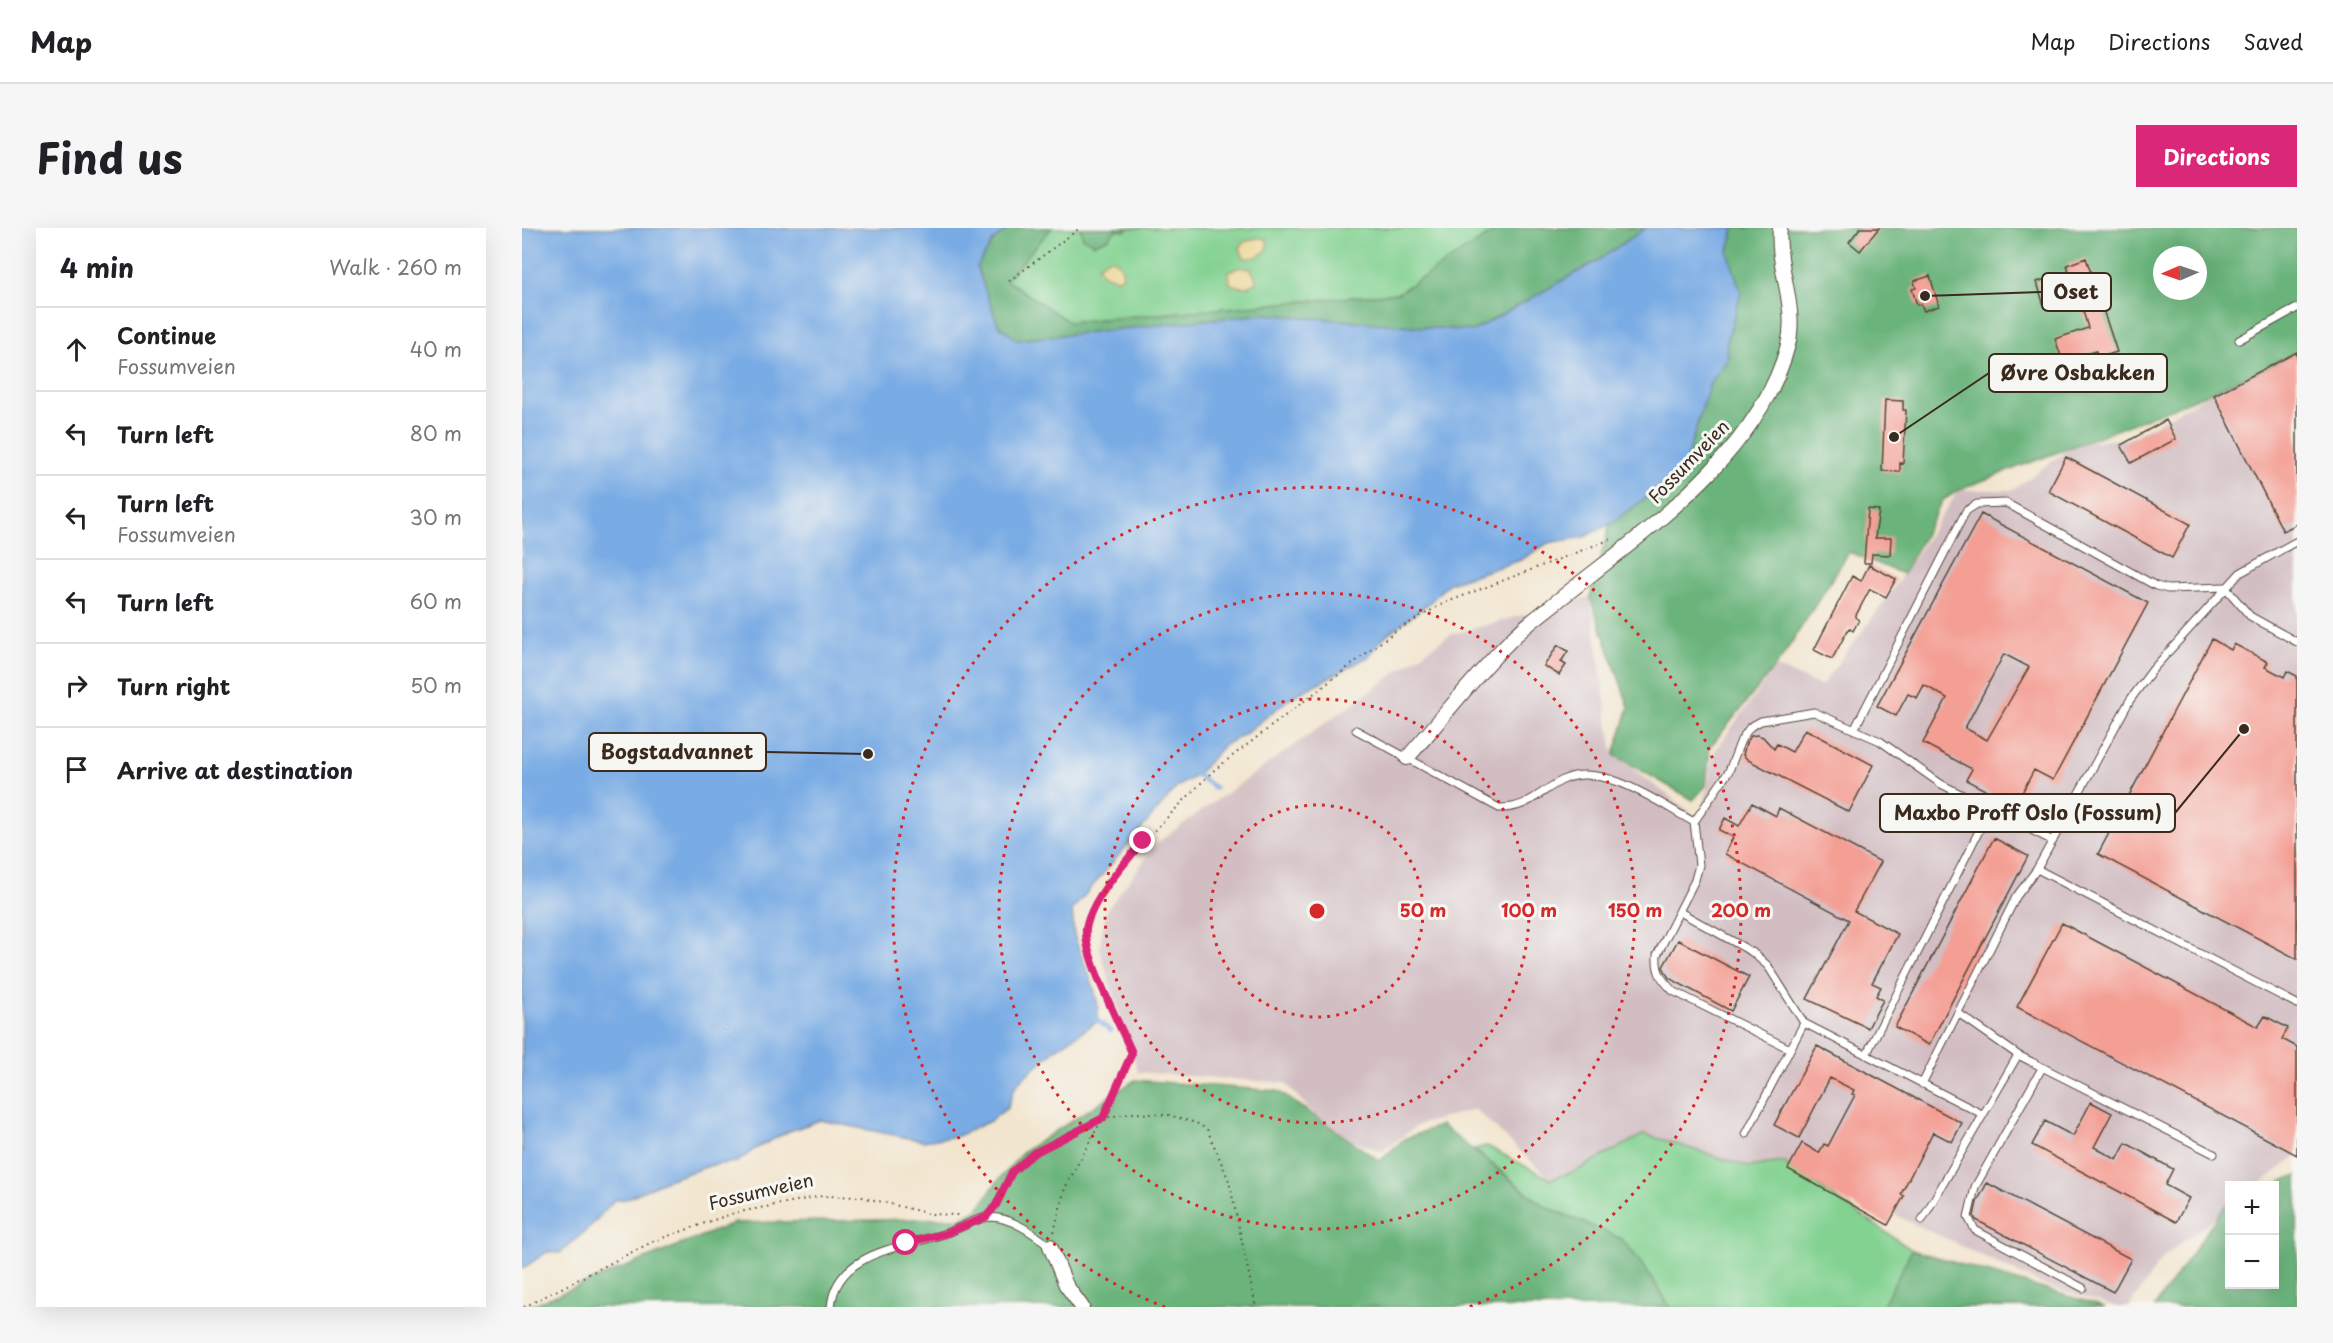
<!DOCTYPE html>
<html lang="en">
<head>
<meta charset="utf-8">
<style>
	body { margin:0; font-family:"Playpen Sans",sans-serif; background:#f6f6f6; color:#202124 }
	.controls { position:absolute; right:18px; bottom:18px; display:grid; overflow:hidden; border-radius:0px; box-shadow:0 6px 24px #0002 }
	.controls button { width:54px; height:54px; display:grid; place-items:center; padding:0; border:0; border-bottom:2px solid #e0e0e0; background:#fff; color:#202124; font:30px sans-serif }
	.compass { position:absolute; left:1631px; top:18px; width:54px; height:54px; border-radius:50%; background:#fff; box-shadow:0 6px 24px #0002; rotate:268deg }
	.stop { position:absolute; width:18px; height:18px; margin:-14px; border:4px solid #db2777; border-radius:50%; background:#fff }
	.stop.end { background:#db2777; border-color:#fff; box-shadow:0 2px 6px #0008 }
	.list { margin:0; padding:0; list-style:none }
	h2 { display:flex; justify-content:space-between; align-items:center; height:78px; margin:0; padding:0 24px; font-size:26px }
	h2 small { font-size:20px; font-weight:400; color:#757577 }
	.list li { display:grid; grid-template-columns:39px 1fr auto; gap:18px; align-items:center; box-sizing:border-box; height:84px; padding:0 24px; border-top:2px solid #e0e0e0 }
	.list b { display:block; font-size:22px; white-space:nowrap }
	.list p { margin:0; font-size:20px; white-space:nowrap; color:#757577 }
	.list em { font-size:20px; font-style:normal; color:#757577 }
	.icon { flex:none; width:33px; height:33px; fill:none; stroke:currentColor; stroke-width:2; stroke-linecap:round; stroke-linejoin:round }
	.map { position:relative; flex:none; width:1775px; height:1079px; overflow:hidden; border-radius:0px }
	header { display:flex; align-items:center; gap:36px; box-sizing:border-box; height:84px; padding:0 30px; background:#fff; border-bottom:2px solid #e0e0e0 }
	header strong { font-size:28px }
	nav { display:flex; gap:33px; margin-inline-start:auto; font-size:21px }
	.intro { display:flex; align-items:center; justify-content:space-between; box-sizing:border-box; height:144px; padding:0 36px }
	h1 { margin:0; font-size:42px }
	.button { padding:15px 27px; border-radius:0px; background:#db2777; color:#fff; font-size:21px; font-weight:700 }
	main { display:flex; gap:36px; padding:0 36px }
	aside { flex:1; background:#fff; border-radius:0px; box-shadow:0 6px 24px #0002 }
	.map>svg:first-child { display:block }
</style>
</head>
<body>
<header>
<strong>Map</strong>
<nav><a>Map</a><a>Directions</a><a>Saved</a></nav>
</header>
<div class="intro"><h1>Find us</h1><a class="button">Directions</a></div>
<main>
<aside>
<h2>4 min<small>Walk · 260 m</small></h2>
<ul class="list">
<li><svg class="icon" aria-label="ahead" viewBox="0 0 24 24"><path d="M12 20V5M6 11l6-6 6 6"/></svg><div><b>Continue</b><p>Fossumveien</p></div><em>40 m</em></li>
<li><svg class="icon" aria-label="left" viewBox="0 0 24 24"><path d="M17 20v-9H6M10 6l-5 5 5 5"/></svg><div><b>Turn left</b></div><em>80 m</em></li>
<li><svg class="icon" aria-label="left" viewBox="0 0 24 24"><path d="M17 20v-9H6M10 6l-5 5 5 5"/></svg><div><b>Turn left</b><p>Fossumveien</p></div><em>30 m</em></li>
<li><svg class="icon" aria-label="left" viewBox="0 0 24 24"><path d="M17 20v-9H6M10 6l-5 5 5 5"/></svg><div><b>Turn left</b></div><em>60 m</em></li>
<li><svg class="icon" aria-label="right" viewBox="0 0 24 24"><path d="M7 20v-9h11M14 6l5 5-5 5"/></svg><div><b>Turn right</b></div><em>50 m</em></li>
<li><svg class="icon" aria-label="arrive" viewBox="0 0 24 24"><path d="M6 21V4h12l-3 4 3 4H6"/></svg><div><b>Arrive at destination</b></div></li>
</ul>
</aside>
<div class="map">
<svg width="1775" height="1079" viewBox="0 0 1775 1079">
	<rect width="100%" height="100%" fill="#f6f6f2"/>
	<filter id="ink" filterUnits="userSpaceOnUse"><feTurbulence type="fractalNoise" baseFrequency=".0167" numOctaves="2"/><feDisplacementMap in="SourceGraphic" scale="12" xChannelSelector="R" yChannelSelector="G"/><feConvolveMatrix kernelMatrix="1 2 1 2 8 2 1 2 1" color-interpolation-filters="sRGB"/></filter>
	<filter id="wash" filterUnits="userSpaceOnUse"><feTurbulence type="fractalNoise" baseFrequency=".008" numOctaves="4" result="noise"/><feDisplacementMap in="SourceGraphic" scale="24" xChannelSelector="R" yChannelSelector="G"/><feGaussianBlur stdDeviation="1.35" result="paint"/><feColorMatrix in="noise" values="0 0 0 0 0 0 0 0 0 0 0 0 0 0 0 0 0 1.4 0 .05"/><feComposite in="paint" operator="in"/></filter>
	<g filter="url(#wash)">
		<rect width="100%" height="100%" fill="#f2e5ce"/>
		<path fill="#d2bec2" d="M1775 124V928L1736 957 1708 958 1707 979 1642 1028 1607 1079H1597L1526 1059 1261 934 1227 939 1122 906 1054 943 1028 951 953 881 896 897 860 923 812 907 763 855 616 844 577 721 584 683 636 614 927 407 1068 369 1091 526 1179 592 1192 524 1254 439 1299 458 1360 377 1437 262H1491L1557 214 1606 211 1689 165Z"/>
		<path fill="#83d292" stroke="#5f7e58" stroke-width="1.5" d="M523 0H978L876 65 547 94 484 52Z
			M1122 906 1227 939 1261 934 1390 1022 1360 1079H1148L1124 1041 1100 1011 1022 978 952 921 965 918 1028 951 1054 943Z"/>
		<path fill="#6ab47c" stroke="#526f4d" stroke-width="1.5" fill-rule="evenodd" d="M487 0H530L484 52 547 94 876 65 978 0H1124L1075 33 951 103 741 86 495 112 476 97 454 39 472 12Z
			M558 0H607L603 3 594 2 586 11 572 16 561 10Z
			M1212 0H1775V124C1667 179 1550 217 1437 262L1421 272 1381 346 1327 324 1259 431 1188 519 1184 558 1171 572 1092 527 1107 479 1068 369 1088 296 1161 242 1188 155 1206 131 1204 116 1219 65 1206 24ZM1640 27H1676V63H1640Z
			M613 852 756 863 858 933 882 911 919 897 1022 978 1100 1011 1124 1041 1148 1079H5L212 995 439 990 457 980 474 955 501 924Z
			M1775 947V1079H1632L1703 978 1707 977 1708 1056H1752L1751 957Z
			M1390 1022 1583 1079H1360Z"/>
		<path fill="#eeda9e" stroke="#94825e" stroke-width="1.5" d="M735 10 745 11V22C737 28 731 32 721 29L718 20 722 14Z
			M588 30C597 33 600 38 601 47L596 52 580 45 576 38Z
			M720 39 723 41 728 40 735 53C726 61 719 60 708 56L707 43Z"/>
		<path fill="#79abe4" stroke="#5a6a81" stroke-width="1.5" d="M0 0H487L472 12 455 39 476 97 495 112 741 86 951 103 1075 33 1124 0H1212L1206 24 1219 65 1204 116 1206 131 1188 155 1161 242 1088 296 1062 309 1026 315 999 332 927 355 906 376 863 408 846 429 768 470 723 506 702 517 675 547 655 559 550 682C551 690 551 699 552 706 559 735 579 762 576 793L535 820 503 848 493 859 485 880 468 893 436 908 401 913 298 892 265 904 233 921 215 934 190 937 142 953 104 971 92 972 67 1000 38 1025 25 1024 0 1041Z"/>
		<g fill="none" stroke-linecap="round" stroke-linejoin="round">
			<path stroke="#79abe4" stroke-width="4.5" d="M675 547 693 560
				M576 793 589 803"/>
		</g>
		<g id="blocks">
			<path fill="#f49f94" fill-rule="evenodd" d="M1338 0H1357L1338 23 1327 14Z
				M1564 30 1595 124 1576 130 1574 123 1541 134 1533 111 1566 100 1561 83 1555 67 1522 78 1515 54 1547 43 1545 37Z
				M1408 48 1417 78 1402 83 1399 76 1395 77 1390 61 1394 60 1392 53Z
				M1775 124V296L1761 303 1692 167Z
				M1363 172 1381 173V182H1384L1381 236 1378 235V244L1360 243Z
				M1644 192 1654 211 1609 235 1599 217Z
				M1544 229 1668 296 1650 330 1526 263Z
				M1346 281 1357 282 1353 310H1369L1368 327 1350 326 1349 335H1342Z
				M1459 286 1626 375 1531 552 1512 542 1493 578 1444 552 1450 541 1401 515 1425 470 1402 457 1395 470 1386 466 1374 488 1355 478ZM1482 426 1507 439 1465 512 1443 500Z
				M1347 337 1374 351 1364 369 1348 361 1333 389 1337 392 1331 403 1327 400 1310 431 1292 422 1330 348 1339 353Z
				M1690 411 1709 422 1712 416 1746 434 1743 439 1762 449 1765 443 1775 448V731L1576 626Z
				M1036 417 1046 423 1039 434 1044 437 1037 447 1022 438Z
				M1283 501 1351 537 1327 584 1226 532 1221 527 1224 515 1229 508 1235 507 1241 509 1252 521 1255 516 1270 524Z
				M1230 575 1254 588 1257 580 1359 634 1332 683 1376 706 1350 755 1359 759 1354 768 1361 772 1346 800 1285 771 1327 692 1203 626 1211 609 1197 602 1203 590 1217 598Z
				M1472 610 1506 628 1407 817 1373 799Z
				M1540 695 1736 799 1743 788 1766 800 1760 811 1775 819V927L1495 779Z
				M1156 712 1227 749 1209 783 1147 750 1141 739Z
				M1295 818 1440 895 1430 914 1411 904 1379 966 1382 968 1366 997 1266 941 1280 915 1297 925 1302 916 1306 918 1333 867 1330 866 1332 862 1308 850 1277 910 1252 897Z
				M1569 874 1590 885 1572 919 1595 932 1604 915 1651 941 1643 957 1667 970 1654 994 1510 917 1523 893 1551 908Z
				M1465 955 1609 1031 1591 1064 1454 992 1452 988 1455 974Z"/>
		</g>
	</g>
	<g filter="url(#ink)">
		<use href="#blocks" fill-opacity="0" stroke="#564638" stroke-width="1.5"/>
		<g fill="none" stroke-linecap="round" stroke-linejoin="round">
			<g stroke="#564638" stroke-width="9">
				<path id="service" d="M1717 112 1775 80
					M834 502 977 580C1007 581 1018 562 1043 551 1082 534 1138 576 1172 594
					M1332 502 1444 283 1455 276 1484 275 1634 358 1646 361 1703 359 1728 388 1775 414
					M1515 641 1775 776
					M1158 684 1230 724 1246 738 1282 795 1460 886
					M1436 785 1496 827 1692 926
					M1268 821 1151 763C1139 751 1134 744 1135 727L1173 652 1177 637 1172 594 1207 543 1219 512 1228 499 1239 493 1292 484 1358 513 1419 556 1531 613
					M1344 827 1468 581
					M1520 840 1453 959 1446 989 1453 1002 1561 1060
					M1400 856 1494 669 1515 641 1608 472 1631 441 1718 345 1775 313
					M1224 906 1282 795
					M1400 992 1496 827
					M309 1079C314 1022 383 1020 424 1005 437 1001 453 990 467 989 489 989 511 1005 528 1018"/>
			</g>
			<g stroke="#564638" stroke-width="16">
				<path id="minor" d="M885 530C921 490 955 444 994 407 1009 393 1027 380 1043 367 1126 301 1238 224 1266 117 1276 78 1254 39 1258 0
					M528 1018 544 1057 560 1079"/>
			</g>
			<path stroke="#564638" stroke-width="2" stroke-dasharray="1.5 4.5" stroke-linecap="butt" d="M487 53 558 0
				M473 978 490 944 512 925 581 890 611 885 647 887 674 895 685 901 707 953 734 1079
				M532 1004 543 960 594 865 610 825 569 731 564 701 580 665 622 613 691 543 872 404 920 376 1092 310
				M2 1079 132 1013 212 985 300 968 340 969 409 986 437 987"/>
			<use href="#service" stroke="#fff" stroke-width="7"/>
			<use href="#minor" stroke="#fff" stroke-width="14"/>
		</g>
	</g>
	<g fill="none" stroke-linecap="round" stroke-linejoin="round" filter="url(#ink)">
		<path stroke="#db2777" stroke-width="8" d="M384 1015 422 1006 464 989 474 977 490 944 512 925 581 890 610 825C599 799 561 727 564 701 569 671 603 635 621 613"/>
	</g>
	<g fill="none" stroke="#d62828" stroke-width="3" stroke-dasharray="3 6">
		<circle cx="795" cy="683" r="106"/>
		<circle cx="795" cy="683" r="212"/>
		<circle cx="795" cy="683" r="318"/>
		<path d="M643 1079A424 424 0 1 1 947 1079"/>
	</g>
	<g text-anchor="middle" stroke-width="6" stroke-linejoin="round" paint-order="stroke">
		<g font-size="18" fill="#3b2a1e" stroke="#f6f6f2">
			<text transform="translate(1167 234) rotate(-46)" y="6">Fossumveien</text>
			<text transform="translate(239 964) rotate(-13)" y="6">Fossumveien</text>
		</g>
	</g>
	<circle cx="795" cy="683" r="9" fill="#d62828" stroke="#f6f6f2" stroke-width="3"/>
	<g font-size="18" text-anchor="middle" font-weight="bold" fill="#d62828" stroke="#f6f6f2" stroke-width="6" stroke-linejoin="round" paint-order="stroke">
		<text x="901" y="689">50 m</text>
		<text x="1007" y="689">100 m</text>
		<text x="1113" y="689">150 m</text>
		<text x="1219" y="689">200 m</text>
	</g>
	<path fill="none" stroke="#3b2a1e" stroke-width="2" d="M1403 68L1520 64M1372 209L1467 145M346 526L244 524M1722 501L1653 585"/>
	<g fill="#3b2a1e" stroke="#f6f6f2" stroke-width="2">
		<circle cx="1403" cy="68" r="6"/>
		<circle cx="1372" cy="209" r="6"/>
		<circle cx="346" cy="526" r="6"/>
		<circle cx="1722" cy="501" r="6"/>
	</g>
	<g fill="#f6f6f2" stroke="#3b2a1e" stroke-width="2">
		<rect x="1520" y="45" width="69" height="38" rx="6"/>
		<rect x="1467" y="126" width="178" height="38" rx="6"/>
		<rect x="67" y="505" width="177" height="38" rx="6"/>
		<rect x="1358" y="566" width="295" height="38" rx="6"/>
	</g>
	<g font-size="20" text-anchor="middle" font-weight="bold" fill="#3b2a1e">
		<text x="1554" y="71">Oset</text>
		<text x="1556" y="152">Øvre Osbakken</text>
		<text x="155" y="531">Bogstadvannet</text>
		<text x="1506" y="592">Maxbo Proff Oslo (Fossum)</text>
	</g>
</svg>
<div class="controls">
<button>+</button>
<button>−</button>
</div>
<svg class="compass" viewBox="-18 -18 36 36"><path d="M0-13l5 13h-10z" fill="#e53935"/><path d="M0 13l5-13h-10z" fill="#757577"/></svg>
<div class="stop" style="left:384px;top:1015px"></div>
<div class="stop end" style="left:621px;top:613px"></div>
</div>
</main>
</body>
</html>
